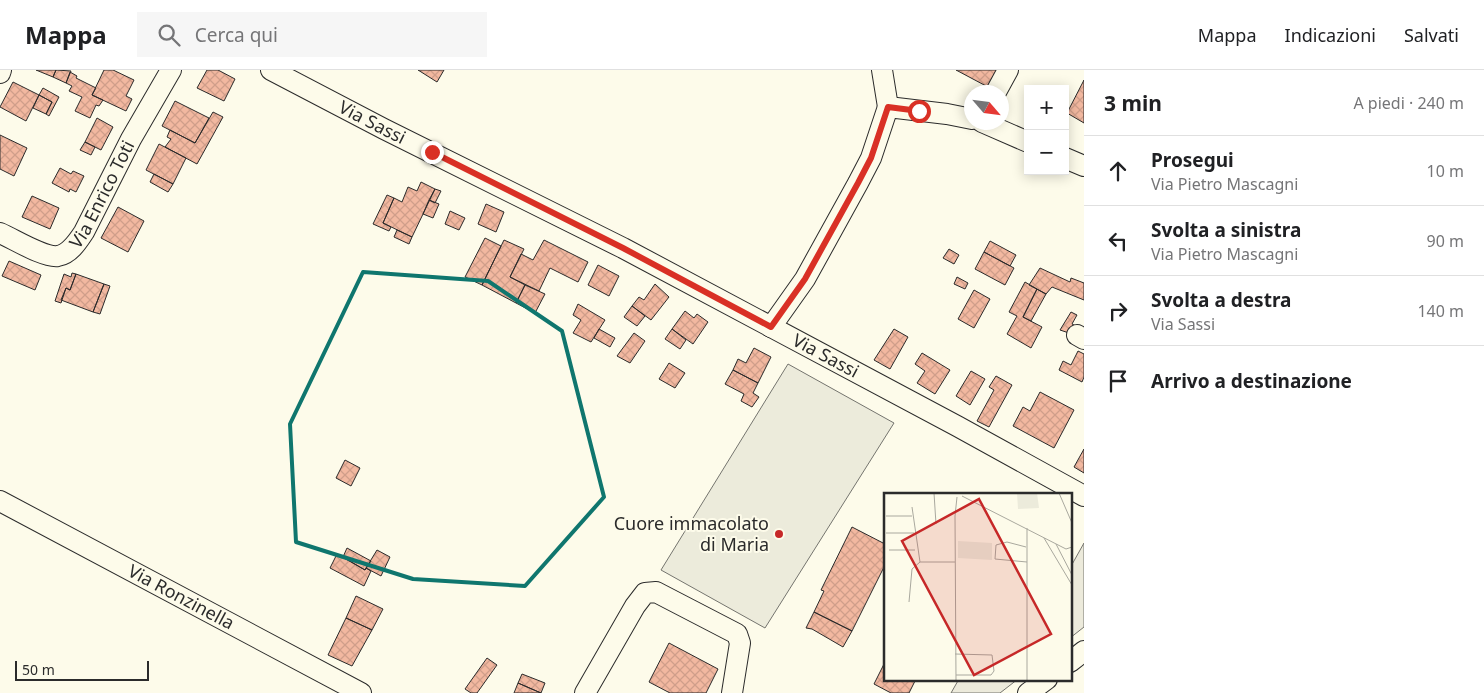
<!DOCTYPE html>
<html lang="it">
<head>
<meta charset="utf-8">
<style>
	body { margin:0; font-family:"Noto Sans",sans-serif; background:#f6f6f6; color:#202124 }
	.controls { position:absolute; right:15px; top:15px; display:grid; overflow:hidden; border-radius:0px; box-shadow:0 2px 12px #0003 }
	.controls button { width:45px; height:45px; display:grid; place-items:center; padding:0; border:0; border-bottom:1px solid #e0e0e0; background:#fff; color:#202124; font:25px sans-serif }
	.compass { position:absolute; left:964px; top:15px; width:45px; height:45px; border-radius:50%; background:#fff; box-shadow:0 2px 12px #0003; rotate:118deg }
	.scale { position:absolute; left:15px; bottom:12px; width:134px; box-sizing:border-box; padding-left:5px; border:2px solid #2b2b2b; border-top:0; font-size:14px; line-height:18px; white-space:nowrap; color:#2b2b2b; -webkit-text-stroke:4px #fdfbea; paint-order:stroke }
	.stop { position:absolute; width:15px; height:15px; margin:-11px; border:4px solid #d93025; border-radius:50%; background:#fff }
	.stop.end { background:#d93025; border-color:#fff; box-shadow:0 1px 5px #0008 }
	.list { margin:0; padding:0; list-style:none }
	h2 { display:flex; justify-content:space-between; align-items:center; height:65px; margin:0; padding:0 20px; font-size:21px }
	h2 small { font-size:16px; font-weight:400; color:#757577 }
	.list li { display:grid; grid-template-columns:32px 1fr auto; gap:15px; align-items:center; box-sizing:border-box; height:70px; padding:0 20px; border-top:1px solid #e0e0e0 }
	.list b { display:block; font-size:19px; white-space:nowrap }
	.list p { margin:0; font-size:16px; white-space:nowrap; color:#757577 }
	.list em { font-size:16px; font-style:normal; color:#757577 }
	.icon { flex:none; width:28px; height:28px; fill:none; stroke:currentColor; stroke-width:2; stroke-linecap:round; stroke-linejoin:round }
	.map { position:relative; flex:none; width:1084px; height:623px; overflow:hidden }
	header { display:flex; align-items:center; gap:30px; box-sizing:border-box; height:70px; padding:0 25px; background:#fff; border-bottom:1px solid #e0e0e0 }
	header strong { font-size:24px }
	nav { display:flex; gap:28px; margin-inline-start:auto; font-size:18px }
	.search { width:350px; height:45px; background:#f6f6f6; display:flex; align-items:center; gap:12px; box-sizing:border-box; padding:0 18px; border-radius:0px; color:#757577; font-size:19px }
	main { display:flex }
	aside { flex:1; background:#fff }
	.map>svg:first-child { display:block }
</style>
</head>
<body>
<header>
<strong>Mappa</strong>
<div class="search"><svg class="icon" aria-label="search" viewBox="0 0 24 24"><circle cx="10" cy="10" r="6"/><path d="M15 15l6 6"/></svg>Cerca qui</div>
<nav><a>Mappa</a><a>Indicazioni</a><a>Salvati</a></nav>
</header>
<main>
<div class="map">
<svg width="1084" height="623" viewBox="0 0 1084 623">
	<defs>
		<pattern id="building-cross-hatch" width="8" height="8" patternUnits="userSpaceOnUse" patternTransform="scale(1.25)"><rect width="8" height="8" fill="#f2b8a0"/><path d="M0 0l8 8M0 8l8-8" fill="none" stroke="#d09e8a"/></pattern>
	</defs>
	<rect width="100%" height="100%" fill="#fdfbea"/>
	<path fill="#ecebdb" stroke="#74746e" d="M788 294 894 353 765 558 661 500Z"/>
	<path fill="#eceadb" stroke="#74746e" d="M1084 473V557L1070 568V498Z
		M959 609H1018L1000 623H951Z"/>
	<path fill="url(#building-cross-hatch)" stroke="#2b2b2b" d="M36 0H56L53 7Z
		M56 0 71 1 66 13 53 7Z
		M104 0H113L134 10 126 26 132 29 126 41 92 25Z
		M207 0H218L235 9 224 31 197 18Z
		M418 0H444L437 12Z
		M956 0H997L988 17Z
		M70 2 77 6 76 8 96 18 92 25 103 30 99 36 96 35 90 48 75 41 82 27 69 21 72 16 66 13Z
		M1084 10V53L1067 43Z
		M13 12 39 25 26 51 0 37Z
		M43 18 59 27 49 46 46 44 52 32 39 25Z
		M39 25 52 32 46 44 33 38Z
		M175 31 209 48 195 73 162 56Z
		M213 42 223 47 197 94 165 77 171 69 167 67 170 60 195 73Z
		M97 48 113 57 101 80 85 72Z
		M0 65 27 78 14 106 0 99Z
		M85 72 95 77 91 85 80 80Z
		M159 74 186 88 173 114 146 100Z
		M60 98 71 104 73 101 84 106 76 122 70 119 69 122 52 113Z
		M154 104 173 114 168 122 150 112Z
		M421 112 435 119 412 167 383 153 394 128 402 132 408 117 417 121Z
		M435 119 441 121 435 133 429 130Z
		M387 125 394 128 383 153 391 157 389 161 373 154Z
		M32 126 59 138 50 159 22 147Z
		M429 130 439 134 433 148 423 144Z
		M486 134 504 142 496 162 478 154Z
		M118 137 144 151 128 182 101 168Z
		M450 141 465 148 459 160 445 154Z
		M397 160 412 167 409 174 394 167Z
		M485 168 501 176 482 215 465 207Z
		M504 170 524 179 510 207 525 215 516 233 482 215Z
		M544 170 588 192 578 212 550 198 539 221 510 207 521 184 533 190Z
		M990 171 1016 185 1010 196 984 182Z
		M949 179 959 185 954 194 943 188Z
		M984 182 1014 198 1005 215 975 199Z
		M9 191 41 205 35 220 2 206Z
		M598 195 619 206 609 226 588 215Z
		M1040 198 1070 212 1071 208 1084 213V230L1052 217 1046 224 1029 215Z
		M72 203 76 204 70 220 66 218 61 233 55 231 64 204 71 207Z
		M76 204 104 214 93 242 61 230 66 218 70 220Z
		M957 207 968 213 965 219 954 214Z
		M1025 212 1037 219 1023 247 1042 257 1031 278 1007 264 1017 246 1009 242Z
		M104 214 110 216 100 244 93 242Z
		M655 214 669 227 651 250 632 236 639 227 644 230Z
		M525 215 545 224 535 243 516 233Z
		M1037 219 1046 224 1031 251 1023 247Z
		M974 220 990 229 974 258 958 249Z
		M578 234 605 250 591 272 573 263 581 250 573 245Z
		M632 236 645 246 637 256 624 247Z
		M685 241 694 248 697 244 708 252 693 274 672 259Z
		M1071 242 1077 245 1072 254 1078 257 1075 265 1060 260Z
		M599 259 615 268 610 277 594 268Z
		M672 259 686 270 680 279 665 269Z
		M894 259 908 267 890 299 874 290Z
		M634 263 645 271 630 293 617 286Z
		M754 278 771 287 758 313 733 300 738 289 746 293Z
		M1078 281 1084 284V307L1082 312 1059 300 1063 291 1071 295Z
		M922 283 950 300 935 324 917 313 925 301 915 294Z
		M669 293 685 303 675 318 659 309Z
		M733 300 758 313 753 323 759 327 752 337 741 331 744 324 725 314Z
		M971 301 985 309 970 335 956 326Z
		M996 306 1012 315 989 357 977 351 994 320 989 317Z
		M1040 322 1074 340 1054 378 1013 356 1023 337 1030 341Z
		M1084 379V403L1074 397Z
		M345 390 360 398 351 416 336 408Z
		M852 457 885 474V495L852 561 814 542 824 521 821 520Z
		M347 478 371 491 365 500 343 487Z
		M377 480 390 487 381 506 366 498Z
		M337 484 365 500 366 498 371 501 364 516 330 498Z
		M356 526 383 539 372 560 346 548Z
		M814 542 852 561 843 577 812 559 806 558Z
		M346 548 372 560 352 596 328 585Z
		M669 573 718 599 706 623H670L649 612Z
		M487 588 497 595 477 623H471L465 619Z
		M885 592V609H916L909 623H891L874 614Z
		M522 604 545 613 541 623 518 613Z
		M518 613 541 623H514Z"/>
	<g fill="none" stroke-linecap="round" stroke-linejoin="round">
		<g stroke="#2b2b2b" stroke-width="22">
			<g id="minor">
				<path id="s1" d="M271 0 384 59 623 178 957 356 1084 426"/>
				<path d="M882 0 888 37"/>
				<path d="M0 3 1 0"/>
				<path d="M996 22 1008 0"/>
				<path d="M982 52 1028 72"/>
				<path d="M1065 88 1084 96"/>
				<path id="s2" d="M0 163C14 169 44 188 58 186 70 184 78 171 84 162L131 69 171 0"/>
				<path d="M771 257 805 209 858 113 871 88 888 37 947 44 972 49"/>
				<path d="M1077 265 1084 269"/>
				<path id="s3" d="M0 431 361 623"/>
				<path d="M1070 592 1084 581"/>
				<path d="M585 623 635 536 645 523 656 522 737 564 740 573 732 623"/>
				<path d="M1028 623 1047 609"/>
			</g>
		</g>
		<use href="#minor" stroke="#fdfbea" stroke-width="20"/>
	</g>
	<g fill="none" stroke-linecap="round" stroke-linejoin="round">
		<path stroke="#d93025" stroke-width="6" d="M432 82 623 178 771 257 805 209 858 113 871 88 888 37 919 41"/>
	</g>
	<path fill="none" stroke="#0f766e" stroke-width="4" stroke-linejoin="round" d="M363 202 488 211 562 261 604 427 525 516 413 509 296 472 290 354Z"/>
	<circle fill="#c62828" stroke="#fdfbea" stroke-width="2" cx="779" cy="464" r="5"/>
	<g text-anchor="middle" stroke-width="4" stroke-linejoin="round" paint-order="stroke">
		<g font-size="18" fill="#2b2b2b" stroke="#fdfbea">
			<text dy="6" stroke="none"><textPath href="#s1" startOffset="114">Via Sassi</textPath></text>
			<text dy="6" stroke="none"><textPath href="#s2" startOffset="141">Via Enrico Toti</textPath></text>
			<text dy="6" stroke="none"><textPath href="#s1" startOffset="624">Via Sassi</textPath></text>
			<text dy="6" stroke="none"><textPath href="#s3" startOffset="205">Via Ronzinella</textPath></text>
		</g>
		<g font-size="18" fill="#2b2b2b" stroke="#fdfbea" text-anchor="end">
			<text x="769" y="460">Cuore immacolato<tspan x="769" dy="21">di Maria</tspan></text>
		</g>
	</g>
	<g transform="translate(884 423)">
		<rect width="188" height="188" fill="#fdfbea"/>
		<path d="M133 0H153L155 15 134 16ZM74 48 108 50V67L74 65Z" fill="#ecebdb"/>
		<path fill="none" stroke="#a9a89e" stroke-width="1" d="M50 0 52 31M175 0 188 30M78 3 182 56 188 54M28 14 36 69H71M2 23H28M2 40H30M160 45 188 92M172 51 188 82M142 54 123 49 112 52 111 66 143 69M5 57H31M25 109 28 76 36 69M71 161 108 162 110 178 107 182H72M72 187 71 23 73 4M143 187V35"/>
		<path fill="#c62828" fill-opacity="0.15" stroke="#c62828" stroke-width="2.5" d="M95 6 167 141 90 182 18 48Z"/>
		<rect width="188" height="188" fill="none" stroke="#2b2b2b" stroke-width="2.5"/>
	</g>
</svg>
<div class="controls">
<button>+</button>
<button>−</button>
</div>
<svg class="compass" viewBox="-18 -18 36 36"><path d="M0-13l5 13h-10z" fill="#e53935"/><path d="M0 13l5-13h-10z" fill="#757577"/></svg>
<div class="scale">50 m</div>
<div class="stop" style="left:919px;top:41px"></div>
<div class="stop end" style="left:432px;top:82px"></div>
</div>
<aside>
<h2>3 min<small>A piedi · 240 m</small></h2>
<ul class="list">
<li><svg class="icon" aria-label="ahead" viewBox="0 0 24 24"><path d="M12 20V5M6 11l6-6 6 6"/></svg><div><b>Prosegui</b><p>Via Pietro Mascagni</p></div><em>10 m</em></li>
<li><svg class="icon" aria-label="left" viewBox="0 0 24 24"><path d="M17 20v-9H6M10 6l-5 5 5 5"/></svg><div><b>Svolta a sinistra</b><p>Via Pietro Mascagni</p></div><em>90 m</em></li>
<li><svg class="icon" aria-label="right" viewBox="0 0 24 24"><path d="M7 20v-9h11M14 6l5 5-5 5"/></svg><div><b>Svolta a destra</b><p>Via Sassi</p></div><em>140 m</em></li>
<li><svg class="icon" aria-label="arrive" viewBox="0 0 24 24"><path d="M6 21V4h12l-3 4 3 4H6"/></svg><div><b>Arrivo a destinazione</b></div></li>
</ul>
</aside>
</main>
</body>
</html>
